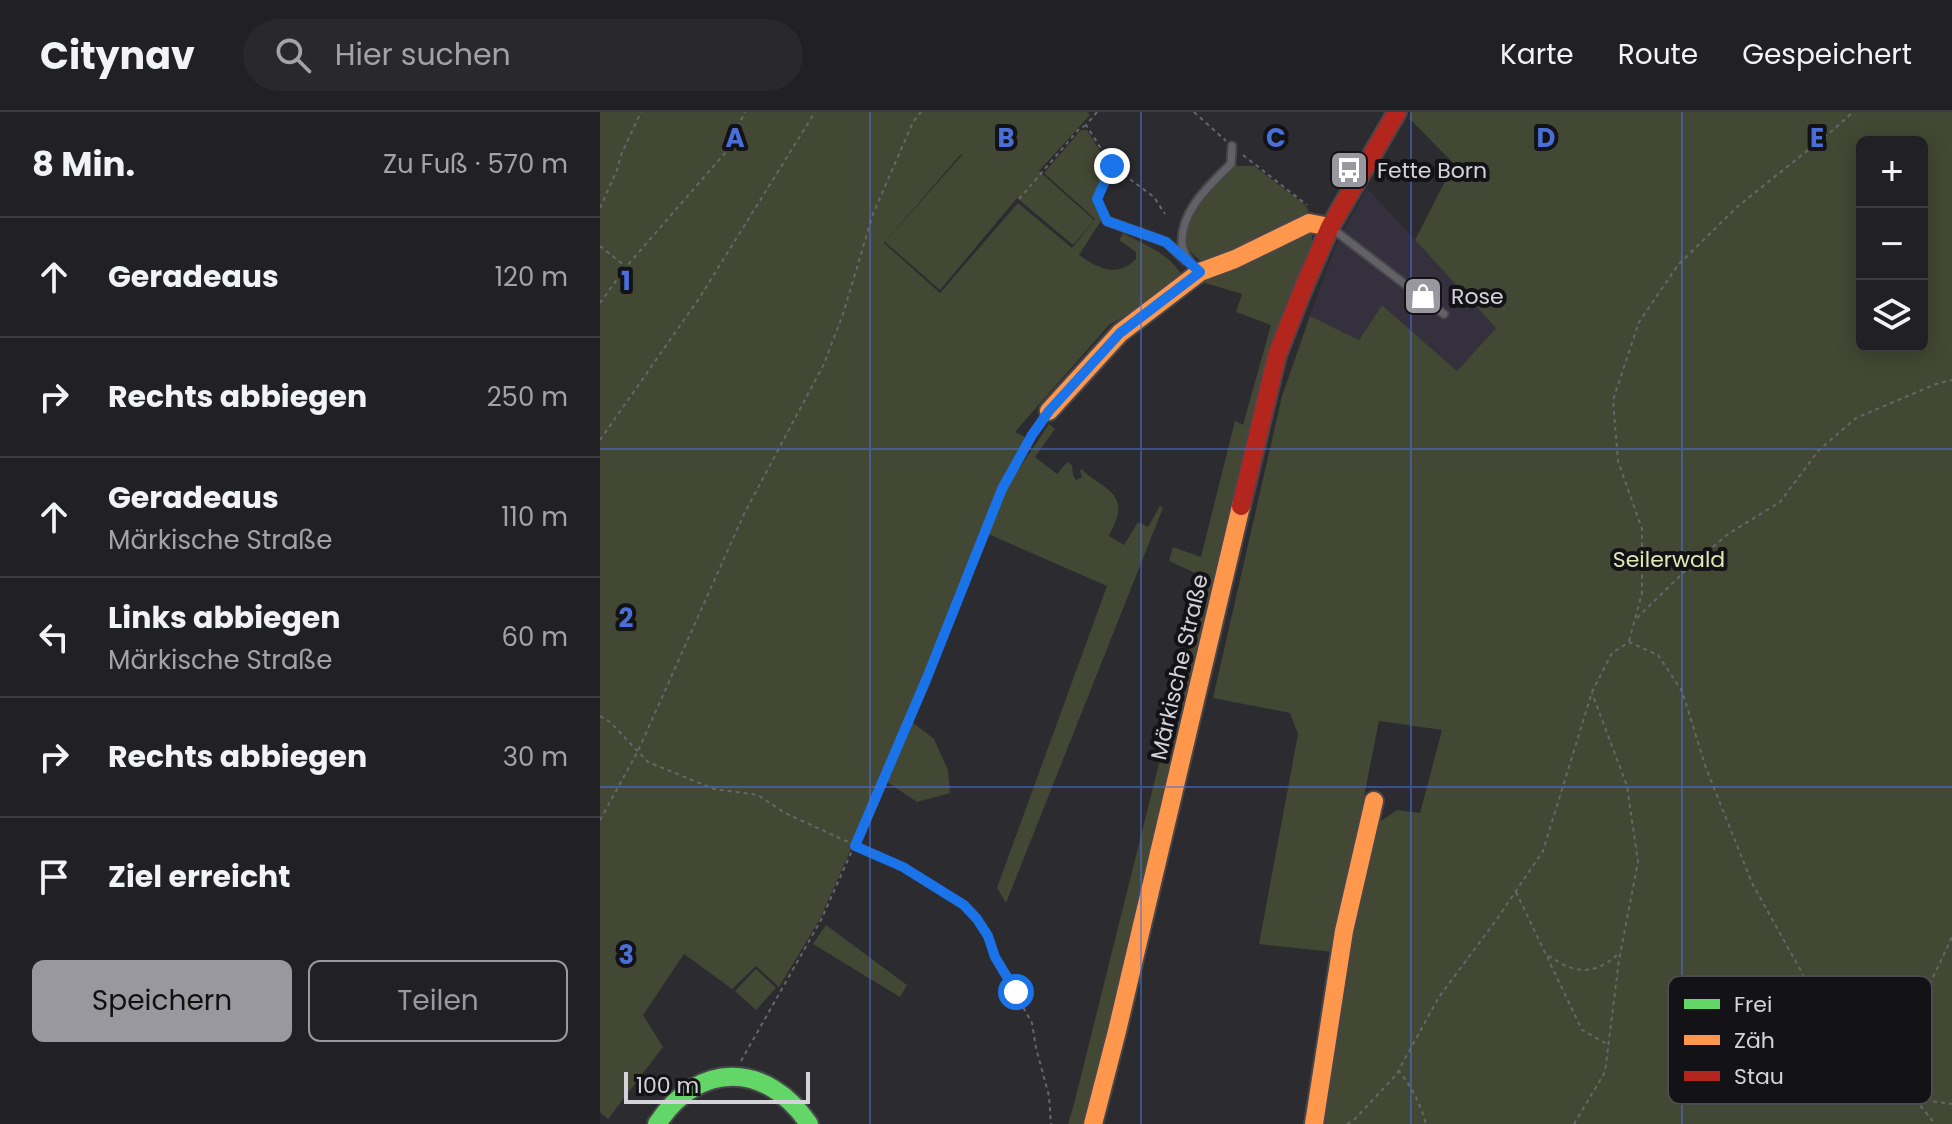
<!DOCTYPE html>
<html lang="de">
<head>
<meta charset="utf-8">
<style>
	body { margin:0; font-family:Poppins,sans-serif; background:#29282c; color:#f1f3f6 }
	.controls { position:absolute; right:24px; top:24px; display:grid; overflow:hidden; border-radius:12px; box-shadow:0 4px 20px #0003 }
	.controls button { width:72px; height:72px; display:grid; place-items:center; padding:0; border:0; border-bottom:2px solid #3e3e41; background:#212024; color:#f1f3f6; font:40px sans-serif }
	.scale { position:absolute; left:24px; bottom:20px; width:186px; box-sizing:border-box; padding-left:8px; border:4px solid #d4d3d9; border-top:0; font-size:22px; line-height:28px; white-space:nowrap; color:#d4d3d9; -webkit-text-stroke:6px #131216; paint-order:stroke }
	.stop { position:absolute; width:24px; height:24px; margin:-18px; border:6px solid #1a73e8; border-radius:50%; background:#fff }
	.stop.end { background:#1a73e8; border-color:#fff; box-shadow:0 2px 8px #0008 }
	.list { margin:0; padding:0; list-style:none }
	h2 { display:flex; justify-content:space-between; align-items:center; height:104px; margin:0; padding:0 32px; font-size:34px }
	h2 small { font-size:26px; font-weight:400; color:#a2a3a6 }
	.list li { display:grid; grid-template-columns:52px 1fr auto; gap:24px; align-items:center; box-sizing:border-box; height:120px; padding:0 32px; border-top:2px solid #3e3e41 }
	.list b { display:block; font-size:30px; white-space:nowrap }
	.list p { margin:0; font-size:26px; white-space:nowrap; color:#a2a3a6 }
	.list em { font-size:26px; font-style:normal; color:#a2a3a6 }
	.actions { display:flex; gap:16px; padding:24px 32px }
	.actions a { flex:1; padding:18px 0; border:2px solid #99989e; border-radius:12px; text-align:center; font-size:28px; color:#99989e }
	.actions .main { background:#99989e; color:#111 }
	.icon { flex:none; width:44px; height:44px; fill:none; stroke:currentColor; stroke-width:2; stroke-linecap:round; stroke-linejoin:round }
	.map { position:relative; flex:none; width:1352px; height:1012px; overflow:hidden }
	header { display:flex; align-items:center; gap:48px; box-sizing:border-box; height:112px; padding:0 40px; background:#212024; border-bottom:2px solid #3e3e41 }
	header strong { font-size:38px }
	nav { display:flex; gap:44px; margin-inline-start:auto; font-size:28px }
	.search { width:560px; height:72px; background:#29282c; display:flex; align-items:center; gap:20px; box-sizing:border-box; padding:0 28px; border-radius:44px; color:#a2a3a6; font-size:30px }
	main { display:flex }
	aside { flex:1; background:#212024 }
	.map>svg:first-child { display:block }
</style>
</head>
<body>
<header>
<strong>Citynav</strong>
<div class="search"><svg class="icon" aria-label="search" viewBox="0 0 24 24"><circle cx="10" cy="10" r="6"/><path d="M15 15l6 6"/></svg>Hier suchen</div>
<nav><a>Karte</a><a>Route</a><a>Gespeichert</a></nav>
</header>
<main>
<aside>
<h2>8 Min.<small>Zu Fuß · 570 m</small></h2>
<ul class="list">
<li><svg class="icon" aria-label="ahead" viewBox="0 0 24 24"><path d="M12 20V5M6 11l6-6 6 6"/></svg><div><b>Geradeaus</b></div><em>120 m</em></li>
<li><svg class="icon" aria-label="right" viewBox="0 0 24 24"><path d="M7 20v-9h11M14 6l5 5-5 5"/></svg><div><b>Rechts abbiegen</b></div><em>250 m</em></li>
<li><svg class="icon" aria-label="ahead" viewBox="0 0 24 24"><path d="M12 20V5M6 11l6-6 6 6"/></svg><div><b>Geradeaus</b><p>Märkische Straße</p></div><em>110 m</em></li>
<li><svg class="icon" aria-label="left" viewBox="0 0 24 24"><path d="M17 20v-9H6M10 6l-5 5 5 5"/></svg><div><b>Links abbiegen</b><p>Märkische Straße</p></div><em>60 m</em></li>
<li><svg class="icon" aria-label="right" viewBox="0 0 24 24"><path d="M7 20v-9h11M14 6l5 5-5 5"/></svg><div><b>Rechts abbiegen</b></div><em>30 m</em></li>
<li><svg class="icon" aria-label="arrive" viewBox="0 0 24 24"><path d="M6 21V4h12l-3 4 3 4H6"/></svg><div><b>Ziel erreicht</b></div></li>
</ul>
<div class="actions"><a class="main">Speichern</a><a>Teilen</a></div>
</aside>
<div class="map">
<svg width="1352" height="1012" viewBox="0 0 1352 1012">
	<rect width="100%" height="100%" fill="#2c2b30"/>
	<path fill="#34303e" d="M767 76 896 216 857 259 782 193 759 228 710 204 735 135Z"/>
	<path fill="#424833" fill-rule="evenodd" d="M0 0H487L490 3 439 59 494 108 473 133 417 86 340 178 285 130 362 43 361 42 284 131 340 181 418 91 472 136 495 107 444 61 481 18H487L509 54 495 86 502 107 479 143C499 157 517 166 536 147V140L519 128 523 121C547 134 569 141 583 165L579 173 509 213 415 320 427 326 399 377 357 477 282 667 220 807 179 875 156 854 132 877 84 842 43 903 63 935 8 1007 0 1000Z
		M812 0H1352V1012H720L750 816 775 713 797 698 820 701 842 618 779 609 733 840 659 832 698 622 690 601 613 586 682 284 710 204 759 228 782 193 857 259 896 216 815 128 854 52 809 6ZM1262 30H1322V234H1262Z
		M633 54H654L703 91 709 99 673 123 607 151C603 149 599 148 596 145 566 118 615 72 633 54Z
		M704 119 709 120 712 122V130L484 1012H468L474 992 602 479 604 465 569 449 573 435 601 445 635 309 643 313 671 213 636 200 642 182 602 170Z
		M449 312 455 317 435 345 457 362 467 350 472 353 473 363 476 368 482 365 480 358 482 357C493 371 522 378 518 400 517 408 512 417 509 424L524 433 538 410 548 415 560 394 563 396 406 791 397 776 507 474 386 421 404 379Z
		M311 609 334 627 348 658 350 681 317 690 287 670Z
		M226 813 307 873 300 885 213 832Z
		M156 857 176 876 156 898 135 879Z"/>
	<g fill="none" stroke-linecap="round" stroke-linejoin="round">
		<g stroke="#47464a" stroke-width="11">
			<path id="lane" d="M507 109 566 130 586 149
				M734 118 844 202
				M592 154C588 147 582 138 582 131 581 98 610 73 631 52L632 34"/>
		</g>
		<g stroke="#47464a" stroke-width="22">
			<path id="fast" d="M57 1012C99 948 167 950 209 1012"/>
		</g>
		<g stroke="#47464a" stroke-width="22">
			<path id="slow" d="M449 299 520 221 600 160 635 147 709 111 730 115
				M493 1012 517 919 641 394
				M714 1012 744 819 774 689"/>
		</g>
		<g stroke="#47464a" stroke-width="22">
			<path id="jam" d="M641 394 677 243 703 177 730 115 797 0"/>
		</g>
		<path stroke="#67666a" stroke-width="2" stroke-dasharray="4 4" stroke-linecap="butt" d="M497 0 486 13 512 54 554 85 565 102
			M594 0 626 29
			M643 43 707 93
			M419 87 480 16 485 14
			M0 96 17 58 21 43 41 0
			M504 100 497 87 512 55
			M0 134 25 154
			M0 191 26 155 125 41 145 0
			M0 328 100 185 215 0
			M1037 506 1086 458 1128 422 1180 390 1219 338 1256 306 1336 272 1352 268
			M1029 529 1042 481V417L1018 349 1013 288 1039 210 1078 153 1137 95 1233 18 1253 0
			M0 604 10 610 48 650 114 677 158 683 185 701 303 755 364 793 377 807 388 824 395 845 432 911 436 936 449 984 451 1012
			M0 708 38 639 144 402 224 252 243 202 273 102 313 10 321 0
			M916 780 982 918 1007 932
			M948 844C956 848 964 854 972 856 991 862 1007 853 1020 840
			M1285 948 1330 989 1352 992
			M141 949 221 808 276 685 326 568 402 377 440 312
			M798 958C812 975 820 991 826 1012
			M1303 967 1312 983 1335 1012
			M747 1012 755 1007 796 963 839 885 897 807 943 739 992 580 1012 541 1029 530 1058 543 1082 579 1106 656 1152 771 1215 884 1270 942 1284 947 1310 914 1352 825
			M974 1012 1005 960 1019 848 1038 750 1027 674 992 581"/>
		<use href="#lane" stroke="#626165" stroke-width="7"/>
		<use href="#fast" stroke="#63d668" stroke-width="18"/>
		<use href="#slow" stroke="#ff974d" stroke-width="18"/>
		<use href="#jam" stroke="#b3261e" stroke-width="18"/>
	</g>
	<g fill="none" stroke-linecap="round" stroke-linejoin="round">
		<path stroke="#1a73e8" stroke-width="10" d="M416 880 395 845 388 824 377 807 364 793 303 755 255 734 326 568 402 377 432 323 449 299 520 221 600 160 566 130 507 109 497 87 512 54"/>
	</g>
	<path fill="none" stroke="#4b6fd8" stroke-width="2" stroke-opacity="0.55" d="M270 0V1012M541 0V1012M811 0V1012M1082 0V1012M0 337H1352M0 675H1352"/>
	<defs>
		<g id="bus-square" transform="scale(2)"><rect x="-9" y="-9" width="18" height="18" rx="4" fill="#99989e" stroke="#131216"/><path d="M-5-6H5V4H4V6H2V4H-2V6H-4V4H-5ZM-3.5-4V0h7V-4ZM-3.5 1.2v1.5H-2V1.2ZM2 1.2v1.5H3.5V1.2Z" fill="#fff"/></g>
		<g id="shop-square" transform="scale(2)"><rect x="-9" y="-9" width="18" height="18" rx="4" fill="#99989e" stroke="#131216"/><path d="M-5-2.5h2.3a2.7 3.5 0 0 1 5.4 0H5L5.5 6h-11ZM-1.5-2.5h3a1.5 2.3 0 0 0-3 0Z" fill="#fff"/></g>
	</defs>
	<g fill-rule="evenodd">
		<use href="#bus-square" x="749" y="58"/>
		<use href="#shop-square" x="823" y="184"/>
	</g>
	<g text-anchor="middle" stroke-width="8" stroke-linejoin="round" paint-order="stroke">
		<g font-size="22" fill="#d4d3d9" stroke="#131216" text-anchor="start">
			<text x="777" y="66">Fette Born</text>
			<text x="851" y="192">Rose</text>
		</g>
		<g font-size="22" fill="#ddeab4" stroke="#131216">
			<text x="1069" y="455">Seilerwald</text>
		</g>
		<g font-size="22" fill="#d4d3d9" stroke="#131216">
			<text transform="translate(579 555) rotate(-77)" y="8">Märkische Straße</text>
		</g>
	</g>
	<rect x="1068" y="864" width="264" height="128" rx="12" fill="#131216" stroke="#4d4c50" stroke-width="2"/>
	<rect x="1084" y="887" width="36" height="10" fill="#63d668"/>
	<rect x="1084" y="923" width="36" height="10" fill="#ff974d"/>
	<rect x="1084" y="959" width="36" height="10" fill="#b3261e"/>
	<g font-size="22" fill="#d4d3d9">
		<text x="1134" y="900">Frei</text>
		<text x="1134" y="936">Zäh</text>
		<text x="1134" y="972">Stau</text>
	</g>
	<g font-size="26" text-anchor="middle" font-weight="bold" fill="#4b6fd8" stroke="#131216" stroke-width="8" stroke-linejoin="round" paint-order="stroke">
		<text x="135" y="35">A</text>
		<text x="406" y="35">B</text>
		<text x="676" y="35">C</text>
		<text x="946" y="35">D</text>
		<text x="1217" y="35">E</text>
		<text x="26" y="178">1</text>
		<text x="26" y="515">2</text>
		<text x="26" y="852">3</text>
	</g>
</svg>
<div class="controls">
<button>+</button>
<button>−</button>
<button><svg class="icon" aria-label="layers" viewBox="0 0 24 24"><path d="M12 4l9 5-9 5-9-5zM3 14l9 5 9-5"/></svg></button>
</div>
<div class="scale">100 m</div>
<div class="stop" style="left:416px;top:880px"></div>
<div class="stop end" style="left:512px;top:54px"></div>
</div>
</main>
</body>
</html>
